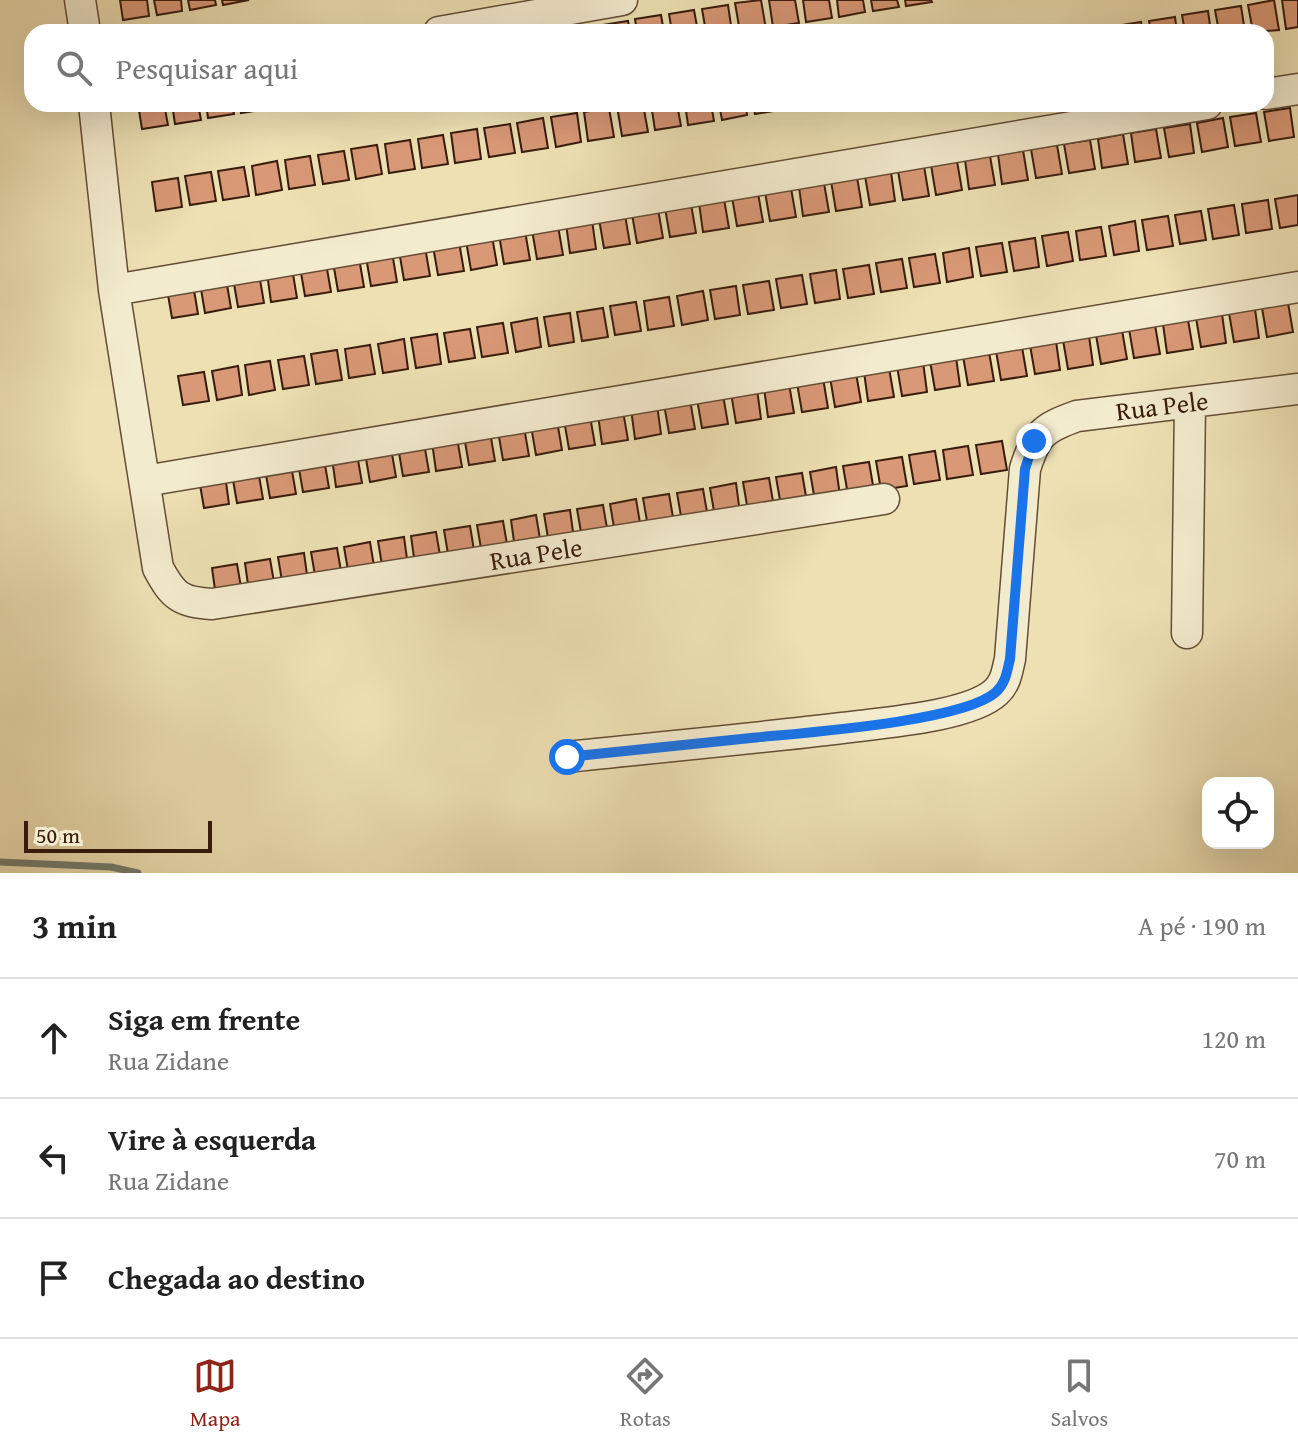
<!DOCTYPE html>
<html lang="pt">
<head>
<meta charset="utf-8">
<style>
	body { margin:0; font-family:"Gentium Book Plus",serif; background:#f6f6f6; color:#222 }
	.controls { position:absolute; right:24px; bottom:24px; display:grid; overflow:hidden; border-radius:16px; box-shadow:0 8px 32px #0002 }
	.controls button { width:72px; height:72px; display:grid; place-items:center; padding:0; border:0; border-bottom:2px solid #e0e0e0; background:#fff; color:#222; font:40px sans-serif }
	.scale { position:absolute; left:24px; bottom:20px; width:188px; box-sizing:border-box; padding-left:8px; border:4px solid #381c0d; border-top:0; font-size:22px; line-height:28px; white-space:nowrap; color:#381c0d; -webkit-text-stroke:6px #f3ebce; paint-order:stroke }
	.stop { position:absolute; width:24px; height:24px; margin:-18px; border:6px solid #1a73e8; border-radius:50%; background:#fff }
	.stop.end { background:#1a73e8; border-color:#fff; box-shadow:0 2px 8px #0008 }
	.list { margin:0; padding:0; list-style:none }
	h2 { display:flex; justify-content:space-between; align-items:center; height:104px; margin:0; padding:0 32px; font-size:34px }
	h2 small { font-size:26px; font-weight:400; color:#767676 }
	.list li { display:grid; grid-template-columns:52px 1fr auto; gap:24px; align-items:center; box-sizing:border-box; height:120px; padding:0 32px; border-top:2px solid #e0e0e0 }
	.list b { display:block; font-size:30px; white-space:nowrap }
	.list p { margin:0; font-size:26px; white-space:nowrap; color:#767676 }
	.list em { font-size:26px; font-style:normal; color:#767676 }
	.icon { flex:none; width:44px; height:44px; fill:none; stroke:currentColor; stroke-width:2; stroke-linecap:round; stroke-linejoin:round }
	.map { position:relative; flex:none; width:1298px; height:873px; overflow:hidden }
	.search { position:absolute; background:#fff; box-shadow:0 8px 32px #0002; left:24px; right:24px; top:24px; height:88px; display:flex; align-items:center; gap:20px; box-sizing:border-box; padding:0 28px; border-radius:24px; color:#767676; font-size:30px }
	.sheet { height:464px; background:#fff }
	nav { display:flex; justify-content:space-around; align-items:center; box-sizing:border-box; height:112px; border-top:2px solid #e0e0e0; background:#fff; font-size:22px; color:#767676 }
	nav a { display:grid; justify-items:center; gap:4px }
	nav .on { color:#8f2418 }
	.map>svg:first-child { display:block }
</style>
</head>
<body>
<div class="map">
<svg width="1298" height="873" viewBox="0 0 1298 873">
	<rect width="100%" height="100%" fill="#ede0b3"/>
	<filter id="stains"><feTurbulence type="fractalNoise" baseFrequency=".0025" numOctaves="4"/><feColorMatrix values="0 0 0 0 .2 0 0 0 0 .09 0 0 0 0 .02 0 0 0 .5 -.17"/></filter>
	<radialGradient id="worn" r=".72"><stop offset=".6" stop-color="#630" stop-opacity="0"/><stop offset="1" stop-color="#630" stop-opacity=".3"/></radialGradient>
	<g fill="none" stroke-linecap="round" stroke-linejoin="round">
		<path stroke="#737c70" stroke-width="7" d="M0 862 111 867 138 873"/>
	</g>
	<path fill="#d99876" stroke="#381c0d" stroke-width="2" d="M120 0H147L149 16 123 20Z
		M154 0H181L182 11 157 15Z
		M188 0H215L216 5 190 10Z
		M222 0H249L223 5Z
		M761 0 766 29 740 32 735 3Z
		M769 0H795L799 23 773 27Z
		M803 0H829L832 18 806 22Z
		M837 0H863L865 12 839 17Z
		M871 0H897L899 7 873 11Z
		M905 0H931L932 2 906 6Z
		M1274 0 1279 30 1253 32 1248 5Z
		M1282 0H1298V27L1286 29Z
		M728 5 732 32H706L702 9Z
		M1241 6 1245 32H1219L1215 10Z
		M694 10 698 32H672L669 14Z
		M1208 11 1211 32H1185L1182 15Z
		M661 15 664 32H637L635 19Z
		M1175 17 1177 32H1151L1149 21Z
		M628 21 630 32H603L602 25Z
		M1141 22 1143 32H1116L1115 26Z
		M595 26 596 32H569V30Z
		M1108 27 1109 32H1082V31Z
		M138 104H164L168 125 142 129Z
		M172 104H198L201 120 175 124Z
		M206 104H232L234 114 208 118Z
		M240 104H266L267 109 241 113Z
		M632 104H643L648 132 622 136 617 106Z
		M651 104H677L681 126 655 130Z
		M685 104H711L714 121 688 125Z
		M719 104H746L747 115 722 120Z
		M753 104H779L780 110 755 114Z
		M787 104H814V105L788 109Z
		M609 108 614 137 588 141 584 112Z
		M1290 108 1294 137 1269 141 1264 112Z
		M577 113 581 142 556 147 551 117Z
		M1256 113 1261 142 1235 146 1230 117Z
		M543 118 548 148 522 152 517 123Z
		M1223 118 1228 147 1202 152 1197 123Z
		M510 124 515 153 489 157 484 128Z
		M1190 124 1194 153 1169 157 1164 128Z
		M477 129 481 159 455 163 451 133Z
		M1156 129 1161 158 1135 162 1131 133Z
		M1123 134 1128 164 1102 168 1098 139Z
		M443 135 448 164 422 168 418 139Z
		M410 140 415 169 389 173 385 144Z
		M1090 140 1095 169 1069 173 1064 144Z
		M377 145 382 174 356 179 351 149Z
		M1057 145 1062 174 1036 178 1031 149Z
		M1023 150 1028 180 1002 184 998 154Z
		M344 151 349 180 323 184 318 155Z
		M310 156 315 185 289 189 285 160Z
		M990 156 995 185 969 189 965 160Z
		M277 161 282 190 256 195 252 166Z
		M957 161 962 190 936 195 931 165Z
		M924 166 929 196 903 200 898 171Z
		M244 167 249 196 223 200 218 171Z
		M211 172 216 201 190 205 185 176Z
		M891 172 895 201 870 205 865 176Z
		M857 177 862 207 836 211 831 181Z
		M178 178 182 207 156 211 152 182Z
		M824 183 829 212 803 216 799 187Z
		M791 188 796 217 770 221 765 192Z
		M758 193 763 222 737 226 732 197Z
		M1298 195V225L1280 228 1275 199Z
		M724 199 729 228 703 232 699 203Z
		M1268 200 1272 229 1246 233 1242 204Z
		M691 204 696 233 670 237 665 208Z
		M1234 205 1239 235 1213 239 1208 209Z
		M658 209 663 238 637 243 632 214Z
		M1201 211 1206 240 1180 244 1175 215Z
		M625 215 630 244 604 248 599 219Z
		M1168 216 1173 246 1147 250 1142 220Z
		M592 220 596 249 570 253 566 224Z
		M1135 221 1139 251 1114 255 1109 226Z
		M558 226 563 255 537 259 532 230Z
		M1101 227 1106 256 1080 260 1076 231Z
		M525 231 530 260 504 264 499 235Z
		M1068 232 1073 261 1047 266 1042 236Z
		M492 236 497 265 471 270 466 241Z
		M1035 238 1039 267 1014 271 1009 242Z
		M459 242 464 271 438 275 433 246Z
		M1002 243 1007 272 981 276 976 247Z
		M425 247 430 276 404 280 399 251Z
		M969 248 973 277 947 282 943 253Z
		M392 252 397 282 371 286 366 257Z
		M935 254 940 283 914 287 909 258Z
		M359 258 364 287 338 291 333 262Z
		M902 259 907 288 881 292 876 263Z
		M326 263 331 292 305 296 300 267Z
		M869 265 874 294 848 298 843 269Z
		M292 268 297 298 271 302 267 273Z
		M836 270 840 299 815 303 810 274Z
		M259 274 264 303 238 307 233 278Z
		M802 275 807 304 781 308 776 279Z
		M226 279 231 308 205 313 200 283Z
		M769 281 774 310 748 314 743 285Z
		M193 284 198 314 172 318 167 289Z
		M736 286 740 315 715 319 710 290Z
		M703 291 708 320 682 325 677 296Z
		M669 297 674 326 648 330 644 301Z
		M636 302 641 331 615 335 610 306Z
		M1288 303 1293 332 1267 337 1262 308Z
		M603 308 608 337 582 341 577 312Z
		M1255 309 1259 338 1234 342 1229 313Z
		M570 313 574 342 549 346 544 317Z
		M1222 314 1226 343 1201 347 1196 318Z
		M537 318 541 347 516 352 511 323Z
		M1188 320 1193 349 1167 353 1163 324Z
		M503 323 508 353 482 357 477 327Z
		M1155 325 1160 354 1134 358 1129 329Z
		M470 329 475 358 449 362 444 333Z
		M1122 330 1127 359 1101 364 1096 335Z
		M437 334 441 364 416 368 411 338Z
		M1089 336 1093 365 1068 369 1063 340Z
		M404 339 408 369 383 373 378 344Z
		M1056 341 1060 370 1035 374 1030 345Z
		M370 345 375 374 349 378 345 349Z
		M1022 347 1027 376 1001 380 996 351Z
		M337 350 342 380 316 384 311 354Z
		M989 352 994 381 968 385 963 356Z
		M304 356 309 385 283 389 278 360Z
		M956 357 960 386 935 390 930 361Z
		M270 361 275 390 249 395 245 365Z
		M923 362 927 392 902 396 897 366Z
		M238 366 242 395 217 400 212 371Z
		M889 368 894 397 868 401 864 372Z
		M204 372 209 401 183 405 178 376Z
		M856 373 861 402 835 407 830 377Z
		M823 378 828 408 802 412 797 383Z
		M789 384 794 413 768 417 764 388Z
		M757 389 761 419 736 423 731 393Z
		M723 395 728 424 702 428 697 399Z
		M690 400 695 429 669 433 664 404Z
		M657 405 661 434 635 439 631 409Z
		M623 411 628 440 602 444 598 415Z
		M590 416 595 445 569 449 564 420Z
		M557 421 562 450 536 455 531 426Z
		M524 427 529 456 503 460 498 431Z
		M490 432 495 461 469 465 464 436Z
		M457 438 462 467 436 471 432 442Z
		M1002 441 1007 470 981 474 976 445Z
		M424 443 429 472 403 476 398 447Z
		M968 446 973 475 947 479 943 450Z
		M391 448 396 477 370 482 365 453Z
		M935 451 940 480 914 484 909 455Z
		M357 454 362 483 336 487 332 458Z
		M902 457 907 486 881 490 876 461Z
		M324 459 329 488 303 492 298 463Z
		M869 462 874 491 848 495 843 466Z
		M291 465 296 494 270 498 265 469Z
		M836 467 840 496 815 501 810 472Z
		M258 470 263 499 237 503 232 474Z
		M802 473 807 502 781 506 776 477Z
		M225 475 229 504 204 508 199 479Z
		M769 478 774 507 748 511 743 482Z
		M736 483 740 513 715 517 710 488Z
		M703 489 708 518 682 522 677 493Z
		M669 494 674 523 648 527 643 498Z
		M636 499 641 529 615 533 610 504Z
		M603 505 608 534 582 538 577 509Z
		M570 510 574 539 549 544 544 514Z
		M536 515 541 545 515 549 511 520Z
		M503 521 508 550 482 554 477 525Z
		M470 526 475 556 449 560 444 530Z
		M436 532 441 561 415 565 411 536Z
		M404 537 408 566 383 571 378 541Z
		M370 542 375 572 349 576 344 547Z
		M337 548 342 577 316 581 311 552Z
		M304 553 308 582 283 587 278 557Z
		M270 559 275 588 249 592 245 563Z
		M237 564 242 593 216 597 212 568Z"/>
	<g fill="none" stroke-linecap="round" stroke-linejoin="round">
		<g stroke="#654d36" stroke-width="33">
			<path id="minor" d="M80 0 85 32
				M439 32 622 0
				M1266 94 1298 89
				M94 104 114 290 158 568C173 596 180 602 212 604L884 499
				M114 290 1207 104
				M145 481 1298 287
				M1187 633 1190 402
				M567 757C659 747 751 739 842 728 880 723 969 717 996 692 1006 683 1007 671 1010 659L1025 469C1036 434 1043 428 1077 416L1298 389"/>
		</g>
		<use href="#minor" stroke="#f3ebce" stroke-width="30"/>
	</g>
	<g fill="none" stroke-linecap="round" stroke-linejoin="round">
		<path stroke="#1a73e8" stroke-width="10" d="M567 757C628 751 690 744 751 738 800 733 963 722 996 692 1006 683 1007 671 1010 659L1025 469 1034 441"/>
	</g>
	<g text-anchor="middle" stroke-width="8" stroke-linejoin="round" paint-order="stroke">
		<g font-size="26" fill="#381c0d" stroke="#f3ebce">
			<text transform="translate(1162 406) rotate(-7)" y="9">Rua Pele</text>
			<text transform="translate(536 554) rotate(-9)" y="9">Rua Pele</text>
		</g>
	</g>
	<rect width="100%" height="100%" filter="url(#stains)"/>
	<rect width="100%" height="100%" fill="url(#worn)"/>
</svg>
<div class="controls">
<button><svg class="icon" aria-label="locate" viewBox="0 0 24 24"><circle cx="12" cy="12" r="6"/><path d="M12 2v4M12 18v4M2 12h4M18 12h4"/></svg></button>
</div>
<div class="scale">50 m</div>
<div class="stop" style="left:567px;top:757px"></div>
<div class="stop end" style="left:1034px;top:441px"></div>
<div class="search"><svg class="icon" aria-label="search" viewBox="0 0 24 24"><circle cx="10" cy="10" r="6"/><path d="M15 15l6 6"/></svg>Pesquisar aqui</div>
</div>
<section class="sheet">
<h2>3 min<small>A pé · 190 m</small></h2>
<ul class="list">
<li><svg class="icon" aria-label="ahead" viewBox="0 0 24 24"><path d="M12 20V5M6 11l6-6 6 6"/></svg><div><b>Siga em frente</b><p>Rua Zidane</p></div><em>120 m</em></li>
<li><svg class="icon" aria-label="left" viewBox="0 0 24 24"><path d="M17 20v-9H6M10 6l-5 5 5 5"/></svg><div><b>Vire à esquerda</b><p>Rua Zidane</p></div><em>70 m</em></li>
<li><svg class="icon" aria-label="arrive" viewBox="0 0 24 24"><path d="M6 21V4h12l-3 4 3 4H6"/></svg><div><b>Chegada ao destino</b></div></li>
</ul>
</section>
<nav>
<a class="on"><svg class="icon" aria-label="map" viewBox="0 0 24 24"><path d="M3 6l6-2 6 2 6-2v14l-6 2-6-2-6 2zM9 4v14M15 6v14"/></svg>Mapa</a>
<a><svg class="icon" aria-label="directions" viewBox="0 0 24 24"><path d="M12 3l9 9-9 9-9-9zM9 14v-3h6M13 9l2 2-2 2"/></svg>Rotas</a>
<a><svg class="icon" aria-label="saved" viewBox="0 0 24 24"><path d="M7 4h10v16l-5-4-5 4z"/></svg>Salvos</a>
</nav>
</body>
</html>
